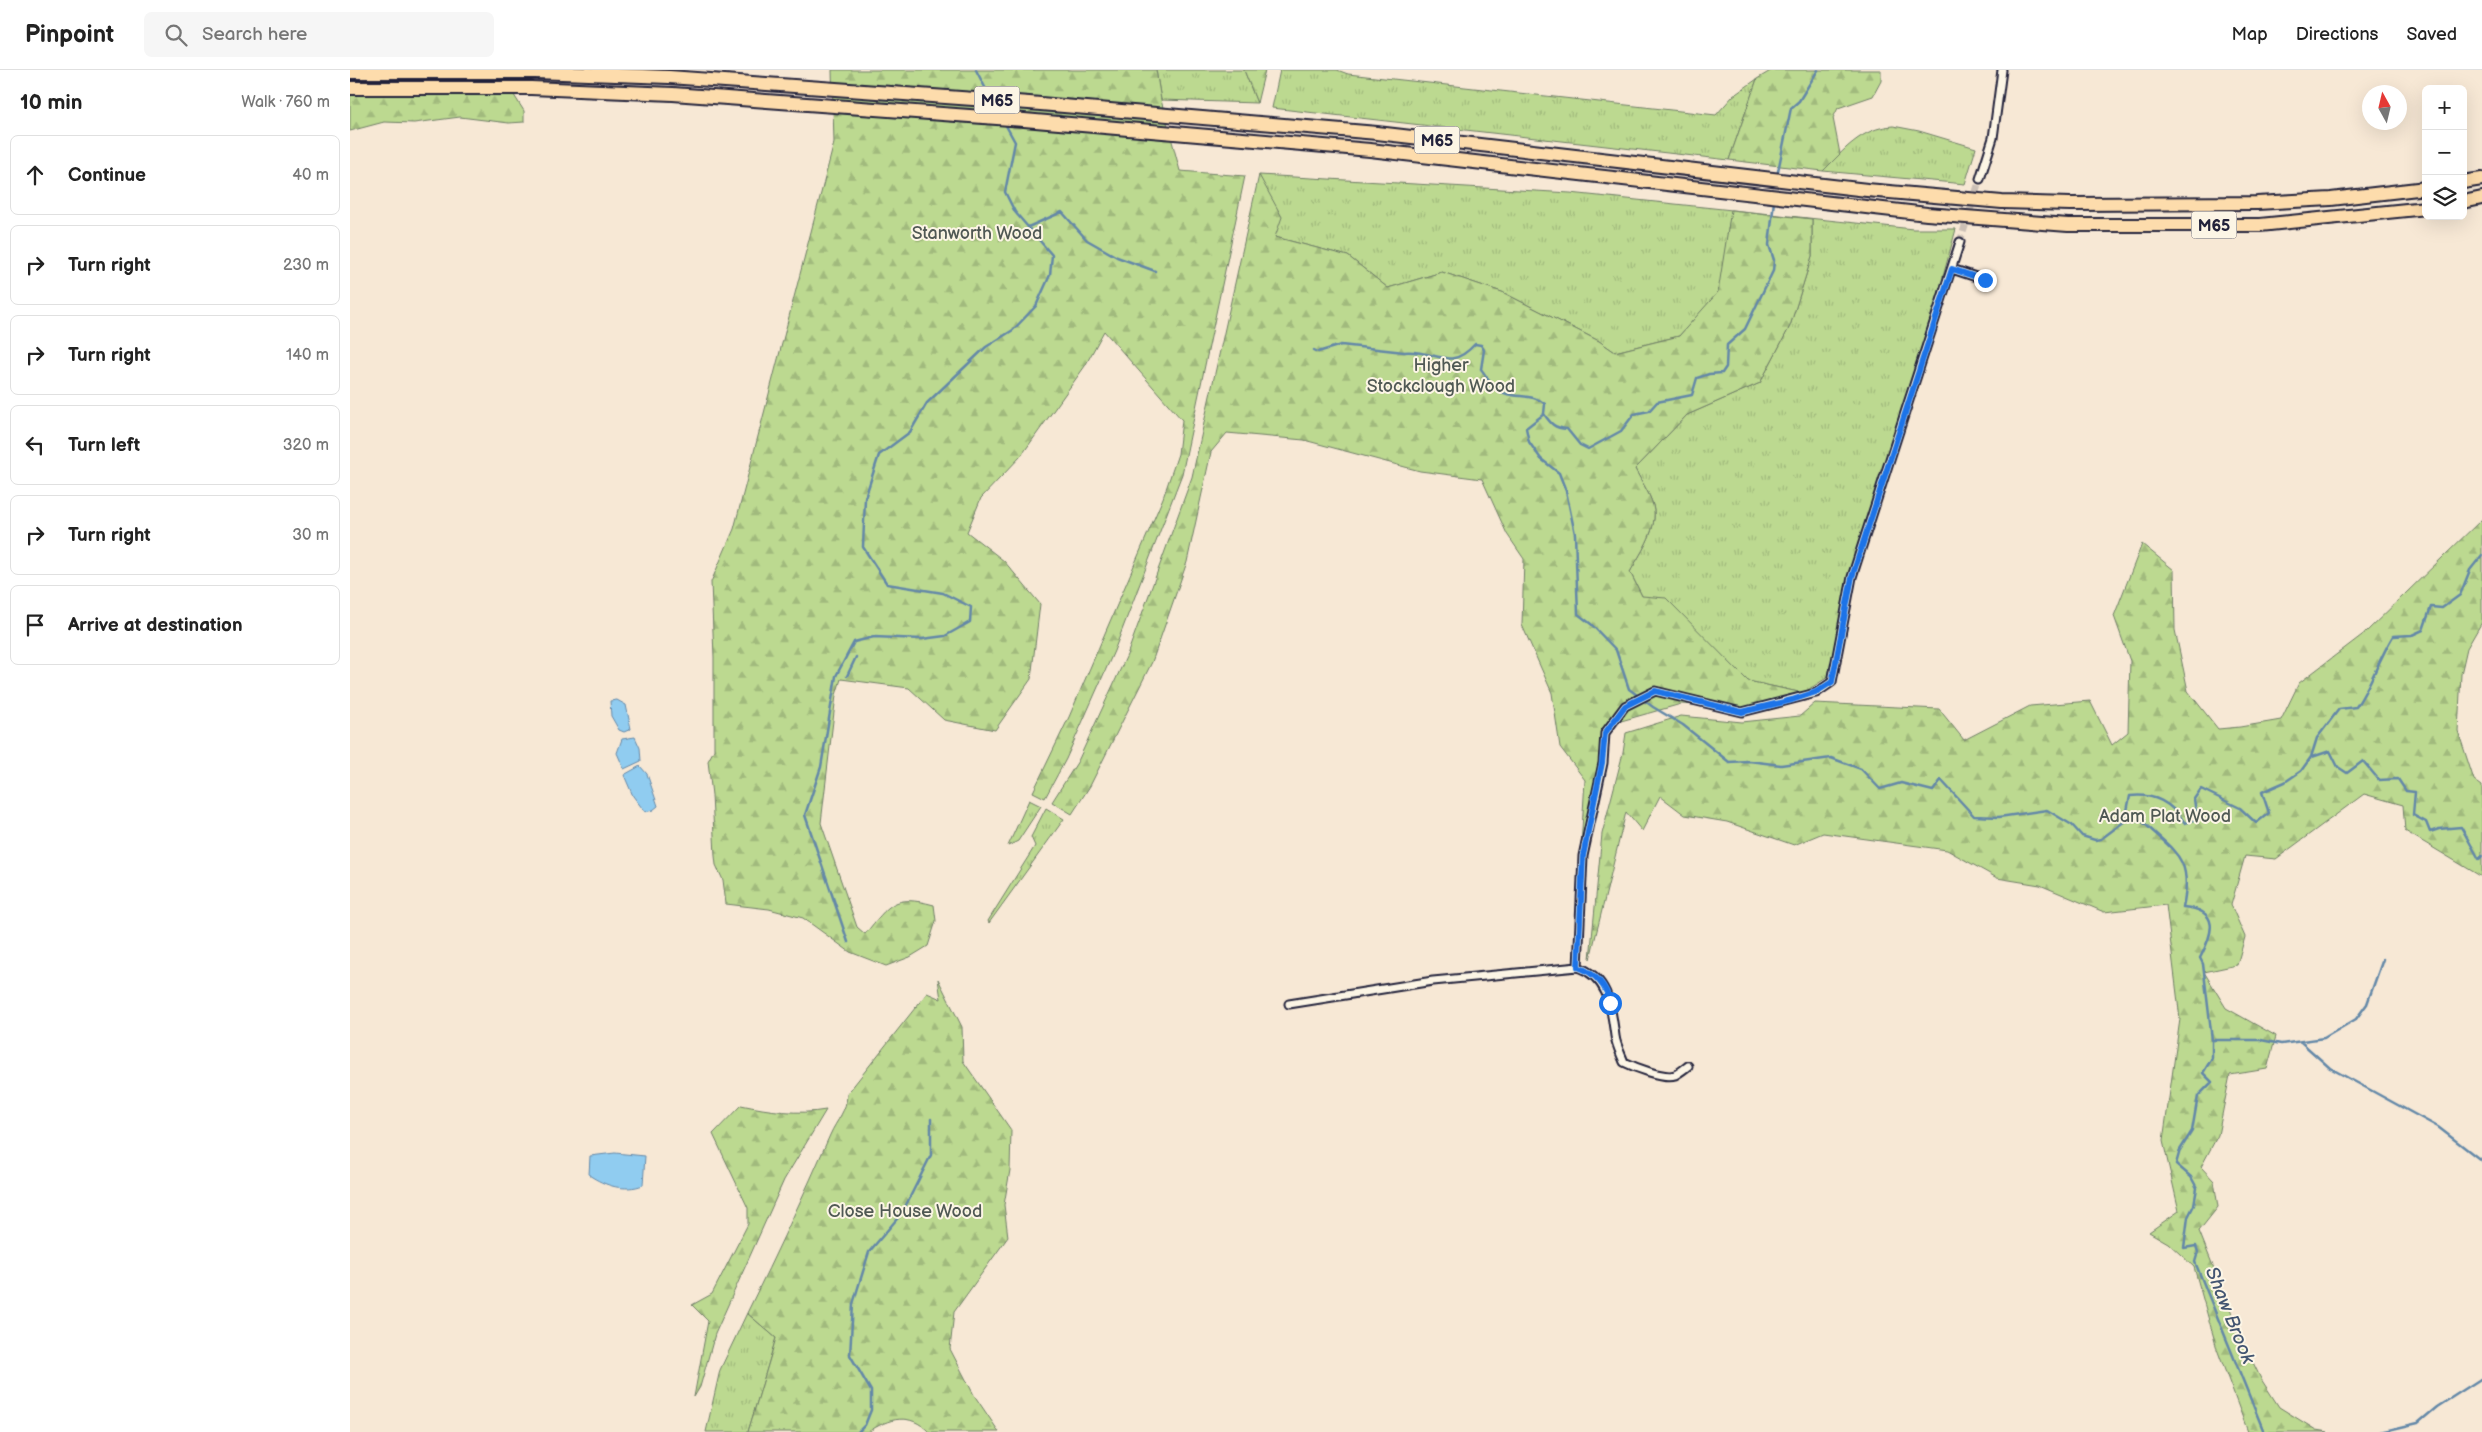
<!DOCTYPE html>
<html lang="en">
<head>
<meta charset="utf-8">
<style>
	body { margin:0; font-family:"Balsamiq Sans",sans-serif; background:#f6f6f6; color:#222 }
	.controls { position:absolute; right:15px; top:15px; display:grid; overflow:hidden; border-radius:8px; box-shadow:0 5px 20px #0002 }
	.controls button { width:45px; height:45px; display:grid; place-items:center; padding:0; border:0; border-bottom:1px solid #e0e0e0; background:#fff; color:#222; font:25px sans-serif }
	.compass { position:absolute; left:2012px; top:15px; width:45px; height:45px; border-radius:50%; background:#fff; box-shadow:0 5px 20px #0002; rotate:352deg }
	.stop { position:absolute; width:15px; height:15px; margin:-11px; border:4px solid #1a73e8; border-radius:50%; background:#fff }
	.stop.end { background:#1a73e8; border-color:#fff; box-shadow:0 1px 5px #0008 }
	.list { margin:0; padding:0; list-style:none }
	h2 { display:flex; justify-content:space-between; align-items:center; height:65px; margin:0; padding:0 20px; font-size:21px }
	h2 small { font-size:16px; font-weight:400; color:#767676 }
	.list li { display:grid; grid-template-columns:32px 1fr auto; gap:15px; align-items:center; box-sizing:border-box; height:80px; margin:0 10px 10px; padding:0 10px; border:1px solid #e0e0e0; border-radius:8px }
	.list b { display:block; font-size:19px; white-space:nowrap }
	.list em { font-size:16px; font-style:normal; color:#767676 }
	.icon { flex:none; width:28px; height:28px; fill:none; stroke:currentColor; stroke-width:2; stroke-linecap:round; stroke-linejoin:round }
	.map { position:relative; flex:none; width:2132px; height:1362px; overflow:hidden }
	header { display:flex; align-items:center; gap:30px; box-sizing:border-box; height:70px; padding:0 25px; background:#fff; border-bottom:1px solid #e0e0e0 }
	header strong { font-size:24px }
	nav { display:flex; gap:28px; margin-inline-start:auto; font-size:18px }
	.search { width:350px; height:45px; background:#f6f6f6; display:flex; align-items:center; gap:12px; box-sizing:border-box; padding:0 18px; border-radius:8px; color:#767676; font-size:19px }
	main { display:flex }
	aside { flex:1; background:#fff }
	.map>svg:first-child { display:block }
</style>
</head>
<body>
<header>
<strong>Pinpoint</strong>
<div class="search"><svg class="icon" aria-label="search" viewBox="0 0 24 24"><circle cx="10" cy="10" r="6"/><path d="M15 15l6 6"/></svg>Search here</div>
<nav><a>Map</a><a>Directions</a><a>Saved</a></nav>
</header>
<main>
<aside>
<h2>10 min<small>Walk · 760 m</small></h2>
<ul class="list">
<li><svg class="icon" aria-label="ahead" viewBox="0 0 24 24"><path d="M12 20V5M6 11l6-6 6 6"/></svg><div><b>Continue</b></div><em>40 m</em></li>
<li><svg class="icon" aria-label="right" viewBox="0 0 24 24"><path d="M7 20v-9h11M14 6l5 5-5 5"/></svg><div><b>Turn right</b></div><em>230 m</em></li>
<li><svg class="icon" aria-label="right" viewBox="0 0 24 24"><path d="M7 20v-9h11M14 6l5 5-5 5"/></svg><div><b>Turn right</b></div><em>140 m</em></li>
<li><svg class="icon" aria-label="left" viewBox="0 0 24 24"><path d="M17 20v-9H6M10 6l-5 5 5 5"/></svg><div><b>Turn left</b></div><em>320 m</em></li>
<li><svg class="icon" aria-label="right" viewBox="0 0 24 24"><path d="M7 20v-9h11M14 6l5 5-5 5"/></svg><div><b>Turn right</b></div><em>30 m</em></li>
<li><svg class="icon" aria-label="arrive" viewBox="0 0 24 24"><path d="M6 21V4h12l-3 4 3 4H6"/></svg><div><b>Arrive at destination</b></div></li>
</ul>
</aside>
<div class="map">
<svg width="2132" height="1362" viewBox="0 0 2132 1362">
	<defs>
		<pattern id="grass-tufts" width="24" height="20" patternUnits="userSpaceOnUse" patternTransform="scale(1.25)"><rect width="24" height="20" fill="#bcd990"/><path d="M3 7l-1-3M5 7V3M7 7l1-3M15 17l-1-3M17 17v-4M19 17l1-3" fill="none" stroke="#a1ba7d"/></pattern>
		<pattern id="forest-firs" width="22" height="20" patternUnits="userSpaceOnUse" patternTransform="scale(1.25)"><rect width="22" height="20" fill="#bcd990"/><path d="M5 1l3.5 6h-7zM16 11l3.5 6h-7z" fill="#a1ba7d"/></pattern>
	</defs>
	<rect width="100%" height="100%" fill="#f7e8d5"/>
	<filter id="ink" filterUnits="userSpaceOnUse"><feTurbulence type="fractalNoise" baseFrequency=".02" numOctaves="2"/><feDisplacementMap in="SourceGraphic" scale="10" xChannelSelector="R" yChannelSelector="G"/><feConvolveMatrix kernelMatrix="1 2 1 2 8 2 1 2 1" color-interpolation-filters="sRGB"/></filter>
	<g filter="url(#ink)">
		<path fill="url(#grass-tufts)" stroke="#6f7e66" d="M806 0H894L907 33 811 30Z
			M930 0H987L998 4 1366 45 1383 26 1407 9 1379 90 922 38Z
			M1543 56 1569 61 1626 78 1615 114 1473 101C1494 80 1511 58 1543 56Z
			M909 105 1220 123 1563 159H1606L1580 254 1499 505 1478 607 1453 623 1398 611 1357 571 1292 526 1280 502C1290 484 1306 462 1304 441 1303 428 1291 411 1285 399L1337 345 1410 313 1440 256 1462 186V149L1381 141 1369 222 1329 266 1265 282 1249 271 1152 222 1092 202 1038 218 998 186 925 167Z
			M679 730 691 736 668 771 658 776Z
			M696 738 714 749 639 853 638 851 685 776 681 767Z
			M397 1243 426 1268 402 1349 398 1362H356L370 1300Z"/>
		<path fill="url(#forest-firs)" stroke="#6f7e66" d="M482 0H806L811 30 830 101 895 106 832 404 764 581 716 689 695 728 683 722 719 647 813 428 828 384 832 350 754 261 735 296 671 386 631 428 617 462 654 491 690 534 681 609 645 660 594 650 559 618 491 609 486 625 471 753 507 857 515 864C540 834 543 824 584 835L586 851 578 876 560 887 536 896 500 882 453 848 419 839 376 834 373 810 366 795 365 786 362 725 358 691 364 680V587L361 512 384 459 484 73Z
			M894 0H915L907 33Z
			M1422 0H1531V11L1523 26 1488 38 1483 48 1490 84 1473 101 1379 90 1407 9Z
			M0 22H162L174 41V52L159 53 110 47 64 53 34 52 0 61Z
			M909 105 932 147 925 167 998 186 1038 218 1092 202 1152 222 1249 271 1265 282 1329 266 1368 222 1381 140 1462 149V186L1440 256 1410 313 1337 345 1285 399C1291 411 1303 428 1304 441 1306 462 1290 484 1280 502L1292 526 1316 528 1398 611 1453 623 1390 638 1331 634 1264 653 1253 673 1225 876 1235 710 1210 677 1202 623 1172 555 1174 489 1157 464 1132 409 1070 401 954 370 877 363 861 382 837 492 802 592 740 716 722 744 702 732 728 691 777 585 842 407Z
			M2132 449V552L2117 578 2111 604 2108 661 2124 710 2132 716V807L2055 761 2053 735 2014 724 1926 789 1895 786 1881 835 1895 867 1887 895 1854 902 1876 938 1926 966 1917 999 1880 1005 1868 1065 1851 1097 1864 1111 1868 1137 1849 1161 1895 1276 1911 1309 1929 1337 1966 1360 1978 1362H1898L1867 1279 1844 1197 1818 1173 1799 1162 1829 1141 1813 1071 1830 949 1816 835 1754 842 1690 815 1647 808 1597 780 1473 763 1444 775 1377 752 1335 745 1310 726 1292 761 1276 742 1240 889 1252 764 1273 683 1276 663 1331 646 1392 652 1450 646 1465 633 1589 639 1614 670 1680 636 1740 631 1762 675 1778 662 1780 591 1764 546 1792 474 1824 500 1825 560 1838 621 1868 659 1890 657 1931 650 1949 613 2016 562Z
			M588 909 612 957 613 991 661 1060 660 1100 654 1135 658 1167 604 1242 600 1279 624 1325 649 1362H579C560 1342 539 1348 518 1362H398L426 1268 397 1243C426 1184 454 1125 480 1065 487 1049 497 1041 497 1024L577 923 591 929Z
			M391 1035C419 1041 448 1045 476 1040L434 1110 365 1264 350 1317 344 1327 358 1251 342 1235 362 1224 398 1154V1138L363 1064Z"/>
		<path fill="#90ccf0" stroke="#6488a8" d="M267 630 276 635 281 659 274 662 269 660 261 646 260 631Z
			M285 667 290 678 291 691 274 699 267 683 272 669Z
			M290 696 297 704 308 736 303 740 295 742 283 726 274 705Z
			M265 1083 295 1086 293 1115C275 1122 255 1116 239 1105L240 1086Z"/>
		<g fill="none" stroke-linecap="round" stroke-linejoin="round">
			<path stroke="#6488a8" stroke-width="2.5" d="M626 0 639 25
				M1427 106 1441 38 1449 31 1468 0
				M678 157 712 142 737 170 767 187 805 201
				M964 280 968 282 991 275 1054 282C1086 279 1099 303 1125 274L1131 275 1134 280 1131 299C1136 305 1140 315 1146 319 1161 330 1182 322 1195 334L1194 344C1201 354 1204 358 1217 359L1230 375 1238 379 1271 361 1284 344 1299 341 1307 332 1342 325 1347 308 1359 304 1372 303 1376 297 1377 275 1395 259 1423 201 1424 190 1419 175 1424 131
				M1194 344 1176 358 1179 372 1191 389 1209 403 1216 421 1225 464 1228 544 1241 554 1266 580 1279 619 1303 637 1333 655 1379 692 1399 691 1431 695 1481 688 1511 699 1530 719 1551 713 1583 721 1591 710 1624 746 1649 747 1697 740 1722 755 1732 766 1745 770 1751 769 1775 751
				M497 606 506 587
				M1962 687 1980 681 1988 697 1997 703 2013 691 2029 710 2048 709 2056 721 2065 722 2063 745 2076 752 2080 762 2089 759 2111 757 2129 789 2132 786
				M1775 751 1791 750C1823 782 1844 786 1833 837 1871 840 1863 863 1850 888L1853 894 1862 970V988L1853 1003 1862 1012 1848 1026 1842 1061 1830 1080 1826 1094 1841 1107 1847 1118 1844 1135 1838 1147 1834 1178 1846 1176 1848 1182 1845 1192 1914 1362
				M1775 751 1780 726C1805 723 1821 733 1835 753L1847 749 1844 729 1851 719 1890 738 1906 753 1919 743 1912 722 1935 712 1951 701 1961 687 1967 668 1989 639 2006 637C2021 615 2029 589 2043 566L2062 565 2073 560 2081 537 2092 538 2110 525 2120 500 2132 485
				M498 872 455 745 471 697 486 606 504 572 524 567 572 569 595 566 620 552 621 537 593 523 537 514 513 477 515 428 529 385 560 362 577 333 636 277 663 260 686 236 700 205 702 185 665 142 655 122 665 72 654 52
				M1862 970H1911L1931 974 1974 968 2006 949 2017 934 2033 889
				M1951 972 1980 998 2088 1057 2132 1091
				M508 1362 515 1355 521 1340V1321L500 1285 503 1234 519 1182 552 1143 581 1085V1049
				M2030 1362 2068 1353 2087 1337 2132 1308"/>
			<path stroke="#ccc0b6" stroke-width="7" stroke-dasharray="7 3.5" stroke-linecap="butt" d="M1610 172 1630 109"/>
			<g stroke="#22223b" stroke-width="11">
				<path id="minor" d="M1630 109 1643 68 1652 0
					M1602 199 1635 210
					M1228 897 1233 786 1253 693 1255 663 1275 636 1305 621 1392 642 1466 623 1482 612 1502 507 1610 172
					M939 934 1083 911 1228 897C1259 908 1261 937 1265 966 1266 975 1271 984 1274 992 1284 997 1314 1009 1325 1005 1329 1003 1334 999 1338 996"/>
			</g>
			<g stroke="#22223b" stroke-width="16">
				<path id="motorway" d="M0 2H185L319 7 679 33 1027 63 1517 120 1652 132 1720 134 1907 133 1981 129 2076 118
					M0 18H181L323 24 674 50 1020 80 1577 144 1718 155H1910L2076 138
					M2113 112 2132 109
					M2113 132 2132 128"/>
			</g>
			<use href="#minor" stroke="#fcf5e5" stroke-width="7"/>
			<use href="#motorway" stroke="#fddcac" stroke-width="12"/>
		</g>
	</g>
	<g fill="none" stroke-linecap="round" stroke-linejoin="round" filter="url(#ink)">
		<path stroke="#1a73e8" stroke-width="6" d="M1260 933C1257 916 1245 903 1228 897L1233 786 1252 693 1255 663 1275 636 1305 621 1392 642 1442 630 1466 622 1482 612 1502 507 1602 199 1635 210"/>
	</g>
	<g text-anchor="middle" stroke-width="4" stroke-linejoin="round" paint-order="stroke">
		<g fill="#fcf5e5" stroke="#63616e" stroke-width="1">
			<rect x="624.5" y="16.5" width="45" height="27" rx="4"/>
			<rect x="1064.5" y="56.5" width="45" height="27" rx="4"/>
			<rect x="1841.5" y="141.5" width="45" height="27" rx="4"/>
		</g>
		<g font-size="16" font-weight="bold" fill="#22223b">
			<text x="647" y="36">M65</text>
			<text x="1087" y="76">M65</text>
			<text x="1864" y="161">M65</text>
		</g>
		<g font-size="18" fill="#505954" stroke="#fcf5e5">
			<text x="627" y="169">Stanworth Wood</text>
			<text x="1091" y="301">Higher<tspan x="1091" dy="21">Stockclough Wood</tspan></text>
			<text x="1815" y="752">Adam Plat Wood</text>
			<text x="555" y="1147">Close House Wood</text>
		</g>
		<g font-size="19" font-style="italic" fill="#435571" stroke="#fcf5e5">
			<text transform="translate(1881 1245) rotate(68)" y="7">Shaw Brook</text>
		</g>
	</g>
</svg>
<div class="controls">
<button>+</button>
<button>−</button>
<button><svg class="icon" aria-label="layers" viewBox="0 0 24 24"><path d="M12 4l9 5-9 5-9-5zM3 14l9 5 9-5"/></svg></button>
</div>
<svg class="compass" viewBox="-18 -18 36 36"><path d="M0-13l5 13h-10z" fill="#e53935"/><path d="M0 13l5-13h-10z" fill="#767676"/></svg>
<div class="stop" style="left:1260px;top:933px"></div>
<div class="stop end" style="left:1635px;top:210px"></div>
</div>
</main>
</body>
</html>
